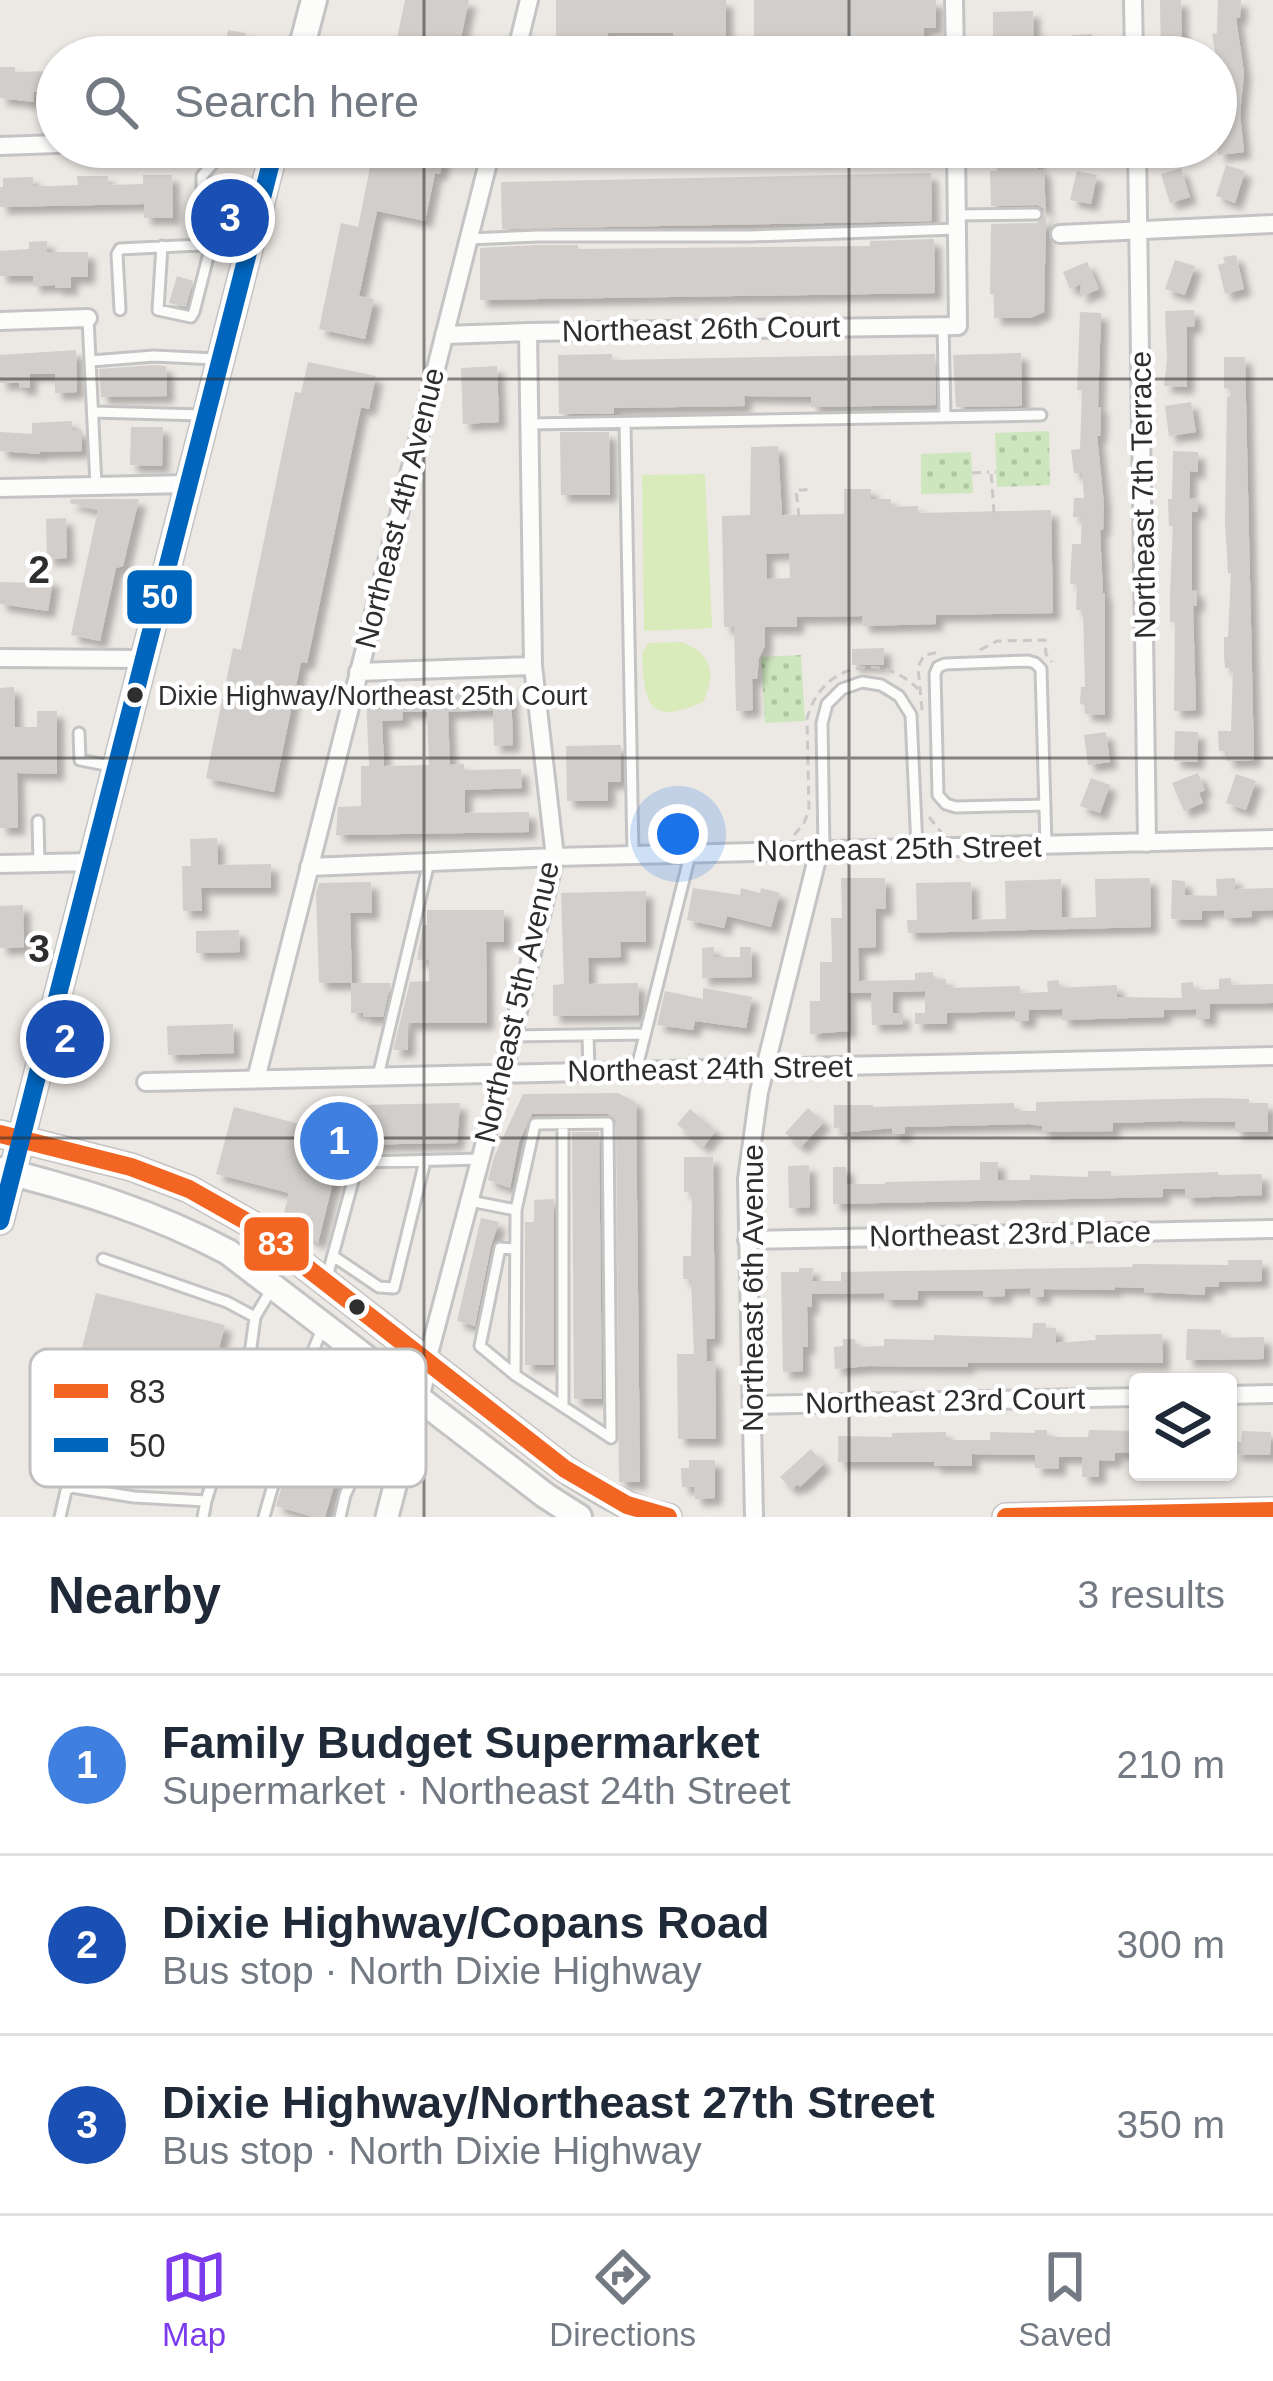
<!DOCTYPE html>
<html lang="en">
<head>
<meta charset="utf-8">
<style>
	body { margin:0; font-family:Arial,sans-serif; background:#f6f6f7; color:#1f2937 }
	.controls { position:absolute; right:36px; bottom:36px; display:grid; overflow:hidden; border-radius:12px; box-shadow:0 3px 9px #0004 }
	.controls button { width:108px; height:108px; display:grid; place-items:center; padding:0; border:0; border-bottom:3px solid #e0e1e3; background:#fff; color:#1f2937; font:60px sans-serif }
	.you { position:absolute; left:678px; top:834px; width:42px; height:42px; margin:-30px; border:9px solid #fff; border-radius:50%; background:#1a73e8; box-shadow:0 0 0 18px #1a73e833 }
	.badge { display:grid; place-items:center; width:78px; height:78px; border-radius:50%; background:#7c3aed; color:#fff; font-size:39px; font-weight:700 }
	.pin { position:absolute; translate:-50% -50%; border:6px solid #fff; box-shadow:0 3px 12px #0006 }
	.list { margin:0; padding:0; list-style:none }
	h2 { display:flex; justify-content:space-between; align-items:center; height:156px; margin:0; padding:0 48px; font-size:51px }
	h2 small { font-size:39px; font-weight:400; color:#747a83 }
	.list li { display:grid; grid-template-columns:78px 1fr auto; gap:36px; align-items:center; box-sizing:border-box; height:180px; padding:0 48px; border-top:3px solid #e0e1e3 }
	.list b { display:block; font-size:45px; white-space:nowrap }
	.list p { margin:0; font-size:39px; white-space:nowrap; color:#747a83 }
	.list em { font-size:39px; font-style:normal; color:#747a83 }
	.icon { flex:none; width:66px; height:66px; fill:none; stroke:currentColor; stroke-width:2; stroke-linecap:round; stroke-linejoin:round }
	.map { position:relative; flex:none; width:1273px; height:1517px; overflow:hidden }
	.search { position:absolute; background:#fff; box-shadow:0 3px 9px #0004; left:36px; right:36px; top:36px; height:132px; display:flex; align-items:center; gap:30px; box-sizing:border-box; padding:0 42px; border-radius:66px; color:#747a83; font-size:45px }
	.sheet { height:696px; background:#fff }
	nav { display:flex; justify-content:space-around; align-items:center; box-sizing:border-box; height:168px; border-top:3px solid #e0e1e3; background:#fff; font-size:33px; color:#747a83 }
	nav a { display:grid; justify-items:center; gap:6px }
	nav .on { color:#7c3aed }
	.map>svg:first-child { display:block }
</style>
</head>
<body>
<div class="map">
<svg width="1273" height="1517" viewBox="0 0 1273 1517">
	<defs>
		<pattern id="park-dots" width="8" height="8" patternUnits="userSpaceOnUse" patternTransform="scale(3)"><rect width="8" height="8" fill="#cee6be"/><path d="M2 2h.1M6 6h.1" fill="none" stroke="#b1c6a4" stroke-width="1.8" stroke-linecap="round"/></pattern>
		<filter id="shadow"><feDropShadow dx="7" dy="7" stdDeviation="3" flood-color="#0004"/></filter>
	</defs>
	<rect width="100%" height="100%" fill="#ece8e4"/>
	<path fill="url(#park-dots)" d="M1049 431 1050 485 997 487 995 433Z
		M971 452 973 493 921 494V454Z
		M801 655 805 721 765 723 761 657Z"/>
	<path fill="#d9eabb" d="M705 474 712 628 644 631 642 475Z
		M683 642C713 656 716 674 703 702 646 728 644 700 642 652L649 643Z"/>
	<path fill="#d1cecb" fill-rule="evenodd" filter="url(#shadow)" d="M405 0H469L457 57H393Z
		M556 0H726V42L673 43V33H608V44L556 45Z
		M754 0H936V28H924V39L754 37Z
		M1160 0H1181L1182 57H1161Z
		M1218 0H1241L1240 18H1236L1244 73 1240 114 1244 152 1218 155 1216 126 1221 95 1216 94V57L1212 34 1217 33Z
		M1033 11 1034 57H993V12Z
		M228 30 246 33 241 57H181L184 38 225 45Z
		M1092 34 1093 57H1073L1072 35Z
		M0 67H15V72L54 71V91L34 92V102L0 98Z
		M374 147H445L440 174 435 173 425 221 377 211 359 296 374 299 365 339 319 329 341 223 358 227Z
		M997 147H1037V159L1032 161 1037 162 1038 169H1044L1046 218 1044 312 1030 318H994V294H990L991 224 1037 223 1045 215 1043 208 1037 205 991 206 990 171H997Z
		M1226 165 1245 171 1235 203 1216 196Z
		M1181 168 1190 197 1170 203 1161 174Z
		M1077 171 1097 175 1091 204 1070 200Z
		M931 173 932 221 502 229 501 182Z
		M143 175H172L173 218H144V204L0 207V187H3V178L33 177V186H53L78 185 77 176H108V185L143 184Z
		M934 239 935 293 480 300V248L538 245H578V249L870 246V241Z
		M47 241V252H88V277H71V288H55V285L33 286V276H0V251L29 249V242Z
		M1236 255 1244 289 1225 294 1218 265 1225 263 1223 257Z
		M1175 260 1195 266 1185 295 1165 289Z
		M1087 262 1099 289 1080 297 1081 284 1070 289 1063 272Z
		M177 276 193 281 186 307 169 303Z
		M1194 310 1195 326 1187 327V387L1164 386 1167 359 1165 311Z
		M1080 312 1101 313 1098 407H1101L1100 436H1097L1104 504 1103 530H1100L1103 593H1105V715L1085 714V705L1080 704 1081 687H1085L1083 610H1076L1077 584H1070L1072 544H1081L1082 517H1073L1074 498H1084L1082 473H1074L1071 450 1080 449 1082 390H1077Z
		M76 350 77 392 55 393V374H30V388H19V383H0V355Z
		M1021 353 1022 406 956 407 953 355Z
		M612 354V360L935 354 936 405 811 407V397L744 396 745 406 614 408V414H559L558 355Z
		M1224 357H1245L1254 760 1227 761V751H1219L1218 731H1231L1233 668H1225L1224 655V637H1228L1231 573H1228L1225 522 1227 397 1231 396 1230 389 1224 388Z
		M308 362 376 376 369 409 361 407 307 663 301 662 274 792 206 778 233 648 241 650 295 392 301 393Z
		M154 365 166 366 167 396 101 397 99 369Z
		M497 366 499 422 463 424 461 368Z
		M1191 402 1196 432 1169 436 1165 406Z
		M72 421V430H82V451L40 452V454L0 451V432L32 434V423Z
		M131 427H163L162 466 130 465Z
		M560 432H609L610 495H561Z
		M778 446 782 515 844 514V489H871V499H891V507L918 506V513L1051 510 1053 613 936 615V624L863 626 862 616 797 617V627H765V646L759 658 757 679H752L753 710 736 711 734 627H724L722 516 750 515 751 447ZM789 553 790 578 767 579 766 554Z
		M1173 451 1198 452V472L1190 471 1189 499 1197 498 1198 512H1192V591L1197 590V606H1193L1196 710 1174 711 1175 622H1170V591L1173 526H1169L1168 499H1172Z
		M71 499H139L123 566 116 568 100 641 71 635 98 510 70 503Z
		M66 518 67 558 47 559 46 519Z
		M31 576 53 580 48 611 0 604V582L30 583Z
		M884 648V665H852V649Z
		M14 687 15 727H37V711H57V774L17 773 18 828H0V688Z
		M511 689 513 745 494 746 493 710 448 712 450 765 464 764V770L521 769 522 788 465 790V813L529 812V832L336 835 338 807 361 806V766H369L366 695ZM402 712H427L429 765 384 766 382 721 403 720Z
		M1175 731 1198 732 1197 762 1174 761Z
		M1106 732 1110 762 1088 765 1084 735Z
		M621 745V782H608V801H567L566 746Z
		M1198 773 1205 790 1199 793 1203 803 1184 811 1172 783Z
		M1236 774 1256 781 1246 810 1226 803Z
		M1091 778 1110 785 1100 813 1080 806Z
		M217 838 218 865 271 864V888H201L202 911H183L182 866H191L190 839Z
		M841 878H885L886 909H876V947L858 948 859 981 915 980V973L933 972V980L946 979V988L1020 986V993L1048 992 1047 981 1059 980V988L1117 985V997L1182 998 1181 983 1193 982 1194 990 1219 989V979L1231 978V985L1273 984V1003L1210 1004V1019H1197L1196 1009 1164 1010V1017L1062 1020V1009L1029 1010V1021H1015V1011L947 1013V1024H915V1013H925V991L893 992V1013H903V1024L872 1025 871 993H848L849 1031 810 1034V1001H820V962H832L831 918H842Z
		M1150 878 1151 927 908 933 907 920H917L916 883 971 882 972 920 997 919H1006L1005 881 1061 879 1062 917 1071 918 1096 917 1095 879Z
		M1235 878V889L1273 888V910L1252 911V917L1224 918V910L1202 911V920L1171 919 1172 880 1185 881V895L1217 896 1216 879Z
		M371 882 372 913H350L352 983H319L316 893 319 883Z
		M693 888 740 895 741 888 760 893 761 888 780 893 771 927 727 916 724 928 687 920Z
		M646 891V942H620L621 957 588 958 589 984 638 983 639 1015 553 1016V985L564 984 561 893Z
		M23 905 24 947 0 948V906Z
		M427 910H504V942H486L487 1023H408V1050H393L410 982 429 981V959L417 960 423 925H427Z
		M239 930 240 952 196 953V931Z
		M714 947V957H740V947H751L752 977 702 978V948Z
		M351 983H391L383 1017H363V1013H351Z
		M703 988 752 997 746 1028 695 1021 693 1030 657 1025 665 991 703 999Z
		M233 1024 234 1053 168 1055 167 1026Z
		M618 1093 636 1102 640 1482H619L616 1120 608 1114H532L519 1142 510 1188 488 1180 494 1157 523 1094Z
		M1217 1098 1249 1099V1103H1268V1132H1235V1122L1179 1121 1113 1123V1131L1042 1132V1126L1029 1124 905 1127V1134H892V1128L841 1133V1128H834V1105H873V1107L1014 1103V1111H1036V1102Z
		M460 1103 457 1143 342 1145 318 1243 282 1221 289 1193 216 1174 234 1107 307 1126 312 1106Z
		M808 1108 824 1122 801 1147 785 1133Z
		M690 1109 716 1131 703 1147 677 1124Z
		M572 1132H599L602 1399H574Z
		M684 1157H713L715 1339H706L707 1361H715L716 1439H678L677 1354H694L691 1279H683V1256H691L692 1192H684Z
		M980 1162H998V1180H1030V1175L1088 1177V1171H1111V1176L1218 1172V1175L1262 1174V1195L1185 1198V1189H1163V1197L833 1204V1167H846L847 1184H885V1182L980 1180Z
		M809 1165 810 1207 789 1208 788 1166Z
		M554 1199V1365H525V1222H534V1200Z
		M481 1218 499 1222 491 1246 475 1326 457 1321Z
		M1228 1260H1262V1281L1219 1282V1287H1205V1295L1144 1292V1288L1115 1287V1290L1044 1289V1297H1030V1288L1005 1289V1296L983 1297V1291H918V1300H884V1293L812 1294V1307H807L808 1347H803V1371L783 1372 781 1272H799V1268H813L812 1281H841V1272L1132 1267 1133 1264 1228 1265Z
		M96 1293 225 1325 186 1477 57 1445Z
		M1033 1323H1046V1328H1056V1343L1096 1340 1095 1335 1162 1334 1163 1363H968V1367L869 1366 835 1369 834 1347 843 1346V1339H855L856 1347 884 1346V1339L934 1340V1335L1032 1338Z
		M1187 1329 1221 1330V1338L1264 1337V1359L1186 1360Z
		M315 1371 358 1383 342 1439 347 1441 325 1517H313L276 1506Z
		M1035 1430H1047V1437H1088L1089 1430 1138 1431V1452L1115 1453V1461L1099 1460V1477H1082V1457H1059V1469L1035 1468V1455L972 1454V1466H934V1462H838V1436L892 1437V1433L946 1432V1440H990V1432L1035 1433Z
		M1242 1431 1271 1432 1270 1455 1234 1454V1441L1241 1442Z
		M811 1449 824 1464 800 1487 798 1484 792 1489 780 1477Z
		M689 1460H715V1498L695 1499 694 1487H682L681 1468H689Z"/>
	<g fill="none" stroke-linecap="round" stroke-linejoin="round">
		<g stroke="#c5c4c5" stroke-width="15">
			<path id="service" d="M515 55 954 47
				M202 203V176L215 161 216 147
				M957 215 1036 214
				M468 239 538 236H751L957 229
				M162 246 158 310 191 317 194 312 211 245
				M120 310 117 254 120 249 219 244 243 250
				M88 318 96 486
				M943 326 945 417
				M91 361 154 356 215 359
				M93 412 202 415
				M625 423 633 855
				M530 424 1041 415
				M79 733 80 760 111 766
				M1045 805 956 807 946 804 938 795 935 674 938 667 945 664 1028 661 1035 663 1041 669 1046 845
				M38 821 39 863
				M824 849 822 723 827 704 842 689 862 682 881 685 899 696 911 715 917 848
				M588 1035 589 1071
				M512 1036 645 1034
				M636 1071 690 855
				M378 1076 429 862
				M563 1124V1406
				M470 1201 516 1210 535 1124 608 1123 611 1438 515 1375 516 1210
				M333 1256 379 1287 394 1288 425 1161
				M103 1259 227 1302 255 1317
				M327 1277 357 1166 364 1162 481 1159
				M515 1375 480 1346 500 1248 515 1249
				M206 1501 249 1362 255 1317 271 1290
				M60 1517 66 1491 71 1487 134 1497 206 1501 203 1517
				M264 1517 306 1368 322 1329
				M340 1517 345 1495 361 1461 399 1471"/>
		</g>
		<g stroke="#c5c4c5" stroke-width="22">
			<path id="minor" d="M954 0 955 57
				M1133 0 1134 57
				M515 57 529 0
				M0 146 57 144
				M1137 147 1147 843
				M490 154 688 147
				M1060 234 1273 224
				M0 321 88 318
				M444 335 528 332 958 326 956 147
				M0 488 189 484
				M0 658 144 659
				M358 672 533 666
				M0 864 92 862
				M309 867 555 857 1273 839
				M256 1079 492 147
				M146 1082 1273 1056
				M747 1240 1273 1229
				M427 1361 503 1074 555 857 533 666 528 332
				M1228 1395 1273 1394
				M752 1405 1138 1397
				M754 1517 747 1179 759 1092 819 851"/>
		</g>
		<g stroke="#c5c4c5" stroke-width="27">
			<path id="tertiary" d="M387 1517 427 1361"/>
		</g>
		<g stroke="#c5c4c5" stroke-width="30">
			<path id="secondary" d="M299 57 314 0
				M0 1134 131 1167 189 1189 251 1224 565 1469C597 1489 630 1512 668 1517
				M0 1170C80 1190 155 1213 228 1252L546 1496 579 1517
				M0 1221 275 147
				M1006 1517 1273 1511"/>
		</g>
		<path stroke="#c9c9c8" stroke-width="3" stroke-dasharray="9 6" stroke-linecap="butt" d="M972 473 989 472
			M994 513 991 472H996
			M799 517 796 490H806V486
			M980 650 997 641 1045 640 1046 654 1052 662
			M922 710 918 667 924 655 941 652
			M929 817 941 832
			M794 835 803 825 809 811 807 719C820 665 880 650 918 689"/>
		<use href="#service" stroke="#fcfcfb" stroke-width="9"/>
		<use href="#minor" stroke="#fcfcfb" stroke-width="16"/>
		<use href="#tertiary" stroke="#fcfcfb" stroke-width="21"/>
		<use href="#secondary" stroke="#fcfcfb" stroke-width="24"/>
		<g stroke="#fff" stroke-width="27">
			<path id="bus-1" d="M0 1134 131 1167 189 1189 251 1224 565 1469 627 1505 668 1517
				M1006 1517 1273 1511"/>
		</g>
		<g stroke="#fff" stroke-width="27">
			<path id="bus-2" d="M0 1221 275 147"/>
		</g>
		<use href="#bus-1" stroke="#f26522" stroke-width="18"/>
		<use href="#bus-2" stroke="#0065bd" stroke-width="18"/>
	</g>
	<path fill="none" stroke="#2e2e2e" stroke-width="3" stroke-opacity="0.55" d="M424 0V57M849 0V57M424 147V1517M849 147V1517M0 379H1273M0 758H1273M0 1138H1273"/>
	<g fill="#2e2e2e" stroke="#fff" stroke-width="4.5">
		<circle cx="135" cy="695" r="10"/>
		<circle cx="357" cy="1307" r="10"/>
	</g>
	<g text-anchor="middle" stroke-width="9" stroke-linejoin="round" paint-order="stroke">
		<g font-size="27" fill="#2e2e2e" stroke="#fff" text-anchor="start">
			<text x="158" y="705">Dixie Highway/Northeast 25th Court</text>
		</g>
		<g font-size="30" fill="#2e2e2e" stroke="#fff">
			<text transform="translate(701 329) rotate(-1)" y="10">Northeast 26th Court</text>
			<text transform="translate(1143 495) rotate(-91)" y="10">Northeast 7th Terrace</text>
			<text transform="translate(400 508) rotate(-76)" y="10">Northeast 4th Avenue</text>
			<text transform="translate(899 849) rotate(-1)" y="10">Northeast 25th Street</text>
			<text transform="translate(517 1002) rotate(-77)" y="10">Northeast 5th Avenue</text>
			<text transform="translate(710 1069) rotate(-1)" y="10">Northeast 24th Street</text>
			<text transform="translate(1010 1234) rotate(-1)" y="10">Northeast 23rd Place</text>
			<text transform="translate(753 1288) rotate(-90)" y="10">Northeast 6th Avenue</text>
			<text transform="translate(945 1401) rotate(-1)" y="10">Northeast 23rd Court</text>
		</g>
	</g>
	<rect x="30" y="1349" width="396" height="138" rx="18" fill="#fff" stroke="#c0c0c0" stroke-width="3"/>
	<rect x="54" y="1384" width="54" height="14" fill="#f26522"/>
	<rect x="54" y="1438" width="54" height="14" fill="#0065bd"/>
	<g font-size="33" fill="#2e2e2e">
		<text x="129" y="1403">83</text>
		<text x="129" y="1457">50</text>
	</g>
	<g font-size="39" text-anchor="middle" font-weight="bold" fill="#2e2e2e" stroke="#fff" stroke-width="9" stroke-linejoin="round" paint-order="stroke">
		<text x="39" y="583">2</text>
		<text x="39" y="962">3</text>
	</g>
	<g stroke="#fff" stroke-width="4.5">
		<rect x="125" y="568" width="69" height="58" rx="12" fill="#0065bd"/>
		<rect x="242" y="1215" width="69" height="58" rx="12" fill="#f26522"/>
	</g>
	<g font-size="33" text-anchor="middle" font-weight="bold" fill="#fff">
		<text x="160" y="608">50</text>
		<text x="276" y="1255">83</text>
	</g>
</svg>
<div class="controls">
<button><svg class="icon" aria-label="layers" viewBox="0 0 24 24"><path d="M12 4l9 5-9 5-9-5zM3 14l9 5 9-5"/></svg></button>
</div>
<div class="you"></div>
<div class="pin badge" style="left:339px;top:1141px;background:#3f7fe0">1</div>
<div class="pin badge" style="left:65px;top:1039px;background:#1a4fb4">2</div>
<div class="pin badge" style="left:230px;top:218px;background:#1a4fb4">3</div>
<div class="search"><svg class="icon" aria-label="search" viewBox="0 0 24 24"><circle cx="10" cy="10" r="6"/><path d="M15 15l6 6"/></svg>Search here</div>
</div>
<section class="sheet">
<h2>Nearby<small>3 results</small></h2>
<ul class="list">
<li><span class="badge" style="background:#3f7fe0">1</span><div><b>Family Budget Supermarket</b><p>Supermarket · Northeast 24th Street</p></div><em>210 m</em></li>
<li><span class="badge" style="background:#1a4fb4">2</span><div><b>Dixie Highway/Copans Road</b><p>Bus stop · North Dixie Highway</p></div><em>300 m</em></li>
<li><span class="badge" style="background:#1a4fb4">3</span><div><b>Dixie Highway/Northeast 27th Street</b><p>Bus stop · North Dixie Highway</p></div><em>350 m</em></li>
</ul>
</section>
<nav>
<a class="on"><svg class="icon" aria-label="map" viewBox="0 0 24 24"><path d="M3 6l6-2 6 2 6-2v14l-6 2-6-2-6 2zM9 4v14M15 6v14"/></svg>Map</a>
<a><svg class="icon" aria-label="directions" viewBox="0 0 24 24"><path d="M12 3l9 9-9 9-9-9zM9 14v-3h6M13 9l2 2-2 2"/></svg>Directions</a>
<a><svg class="icon" aria-label="saved" viewBox="0 0 24 24"><path d="M7 4h10v16l-5-4-5 4z"/></svg>Saved</a>
</nav>
</body>
</html>
